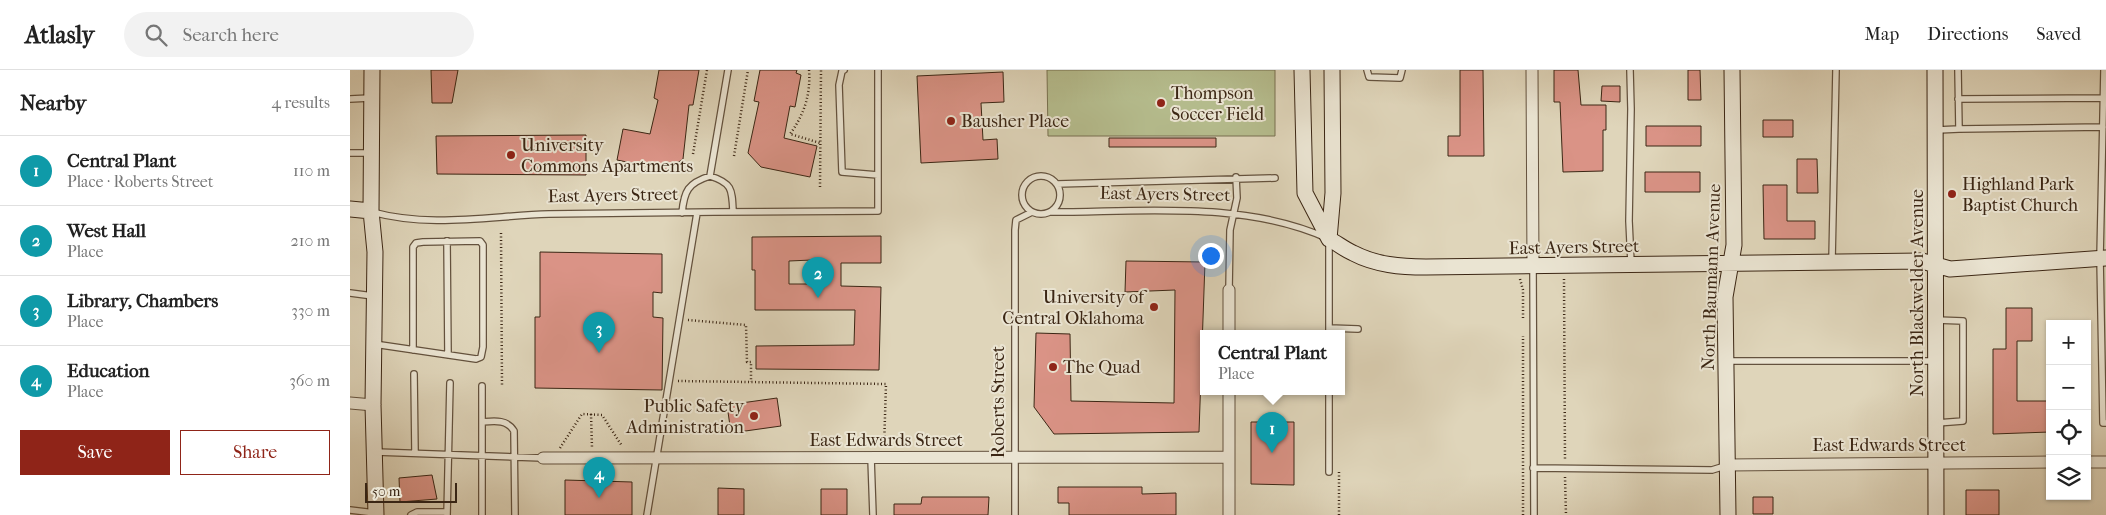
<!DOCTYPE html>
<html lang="en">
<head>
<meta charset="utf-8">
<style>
	body { margin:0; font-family:"IM FELL French Canon",serif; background:#f2f2f2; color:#222 }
	.controls { position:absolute; right:15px; bottom:15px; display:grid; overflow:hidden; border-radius:0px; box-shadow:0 1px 4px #0004 }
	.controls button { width:45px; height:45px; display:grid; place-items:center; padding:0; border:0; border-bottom:1px solid #e0e0e0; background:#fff; color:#222; font:25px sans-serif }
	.scale { position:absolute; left:15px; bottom:12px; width:92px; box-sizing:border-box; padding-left:5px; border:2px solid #3b2614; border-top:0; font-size:14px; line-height:18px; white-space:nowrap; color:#3b2614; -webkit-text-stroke:4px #eae4d2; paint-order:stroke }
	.you { position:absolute; left:860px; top:185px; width:18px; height:18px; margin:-12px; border:4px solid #fff; border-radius:50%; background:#1a73e8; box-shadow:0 0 0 8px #1a73e833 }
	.badge { display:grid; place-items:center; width:32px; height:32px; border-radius:50%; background:#8f2418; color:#fff; font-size:16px; font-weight:700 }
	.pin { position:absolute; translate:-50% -41px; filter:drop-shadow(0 1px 2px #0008) }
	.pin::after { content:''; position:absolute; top:26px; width:18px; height:15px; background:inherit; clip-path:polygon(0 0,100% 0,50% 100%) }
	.popup { position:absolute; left:850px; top:260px; width:145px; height:65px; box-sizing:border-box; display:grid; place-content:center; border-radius:0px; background:#fff; filter:drop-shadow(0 1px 4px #0005); font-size:16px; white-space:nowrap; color:#767676 }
	.popup b { font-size:19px; color:#222 }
	.popup::after { content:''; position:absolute; left:50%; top:100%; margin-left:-10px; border:10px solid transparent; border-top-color:#fff }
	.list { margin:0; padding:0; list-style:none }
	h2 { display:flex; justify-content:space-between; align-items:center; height:65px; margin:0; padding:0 20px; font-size:21px }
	h2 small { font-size:16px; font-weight:400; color:#767676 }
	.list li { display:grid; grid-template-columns:32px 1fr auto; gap:15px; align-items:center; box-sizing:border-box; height:70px; padding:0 20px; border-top:1px solid #e0e0e0 }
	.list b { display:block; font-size:19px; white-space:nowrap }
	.list p { margin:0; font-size:16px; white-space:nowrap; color:#767676 }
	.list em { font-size:16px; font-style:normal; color:#767676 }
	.actions { display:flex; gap:10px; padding:15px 20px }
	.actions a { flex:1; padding:11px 0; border:1px solid #8f2418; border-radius:0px; text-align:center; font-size:18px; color:#8f2418 }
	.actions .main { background:#8f2418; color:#fff }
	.icon { flex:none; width:28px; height:28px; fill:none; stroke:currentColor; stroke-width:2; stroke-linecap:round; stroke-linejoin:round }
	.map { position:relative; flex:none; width:1756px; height:445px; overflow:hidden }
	header { display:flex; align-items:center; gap:30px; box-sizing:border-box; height:70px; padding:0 25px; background:#fff; border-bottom:1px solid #e0e0e0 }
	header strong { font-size:24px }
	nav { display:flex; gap:28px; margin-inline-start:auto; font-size:18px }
	.search { width:350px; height:45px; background:#f2f2f2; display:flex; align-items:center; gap:12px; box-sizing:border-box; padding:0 18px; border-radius:28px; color:#767676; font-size:19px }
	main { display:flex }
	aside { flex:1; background:#fff }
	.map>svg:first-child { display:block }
</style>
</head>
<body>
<header>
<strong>Atlasly</strong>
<div class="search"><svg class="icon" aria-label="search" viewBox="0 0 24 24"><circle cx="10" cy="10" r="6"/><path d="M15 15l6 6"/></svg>Search here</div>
<nav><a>Map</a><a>Directions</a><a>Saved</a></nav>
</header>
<main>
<aside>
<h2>Nearby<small>4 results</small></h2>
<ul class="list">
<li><span class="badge" style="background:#0f9aa8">1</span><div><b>Central Plant</b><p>Place · Roberts Street</p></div><em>110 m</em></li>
<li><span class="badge" style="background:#0f9aa8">2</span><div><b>West Hall</b><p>Place</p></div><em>210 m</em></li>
<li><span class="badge" style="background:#0f9aa8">3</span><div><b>Library, Chambers</b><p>Place</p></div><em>330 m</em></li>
<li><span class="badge" style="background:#0f9aa8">4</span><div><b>Education</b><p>Place</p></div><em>360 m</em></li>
</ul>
<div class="actions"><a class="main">Save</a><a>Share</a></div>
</aside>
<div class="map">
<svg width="1756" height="445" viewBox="0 0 1756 445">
	<rect width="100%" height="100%" fill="#dfd5ba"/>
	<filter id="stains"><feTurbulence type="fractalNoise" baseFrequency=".004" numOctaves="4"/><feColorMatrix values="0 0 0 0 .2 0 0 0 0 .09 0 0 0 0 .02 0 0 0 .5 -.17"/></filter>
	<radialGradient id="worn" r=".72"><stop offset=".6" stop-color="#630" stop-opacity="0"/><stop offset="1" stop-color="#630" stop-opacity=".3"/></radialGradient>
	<path fill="#b5bc8d" stroke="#787150" d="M697 0H925V66H698Z"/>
	<path fill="#da9386" stroke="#3b2614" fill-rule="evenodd" d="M81 0H108L102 33H82Z
		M309 0H349L343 35H339L333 89 317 100 267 90 273 59 300 64 308 30 304 28Z
		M410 0H447L446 3 451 5 445 37 440 36 434 68 467 76 460 107 411 97 398 83 409 32 404 31Z
		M1110 0H1133L1134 86H1098V66H1110Z
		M1204 0H1228L1231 35H1256V60H1253V101L1213 102 1210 32H1204Z
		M1338 0H1350L1351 30H1338Z
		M653 2 654 32 631 33 633 70 647 69 648 89 571 93 567 6Z
		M1252 16H1270V32L1251 31Z
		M1413 50H1443V67H1413Z
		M1296 56H1351V76H1296Z
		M236 65V105L87 104 86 66Z
		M759 68H866V77H759Z
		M1447 89H1467L1468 123H1447Z
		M1295 102H1350V122H1295Z
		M1413 115H1437V151H1465V169H1414Z
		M531 166V193H491V216L531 217 529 300 406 299V276L504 275 505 240H405V200H402V167ZM462 190V214H439V191Z
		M190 182 312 184V223L303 222V247L313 248 312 320 185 318V247H190Z
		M776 191 855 192 849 362 704 364 684 337 686 263 720 264 721 331 824 333 825 220 775 222Z
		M1656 238H1682V271H1667V331H1700V362L1643 364V279H1656Z
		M427 328 431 356 381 363 377 335Z
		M901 352H944V415L901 414Z
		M82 405 87 429 50 432 49 408Z
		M215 410 282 412V445H215Z
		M708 417H792V424L826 423V445H719V433H708Z
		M368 418 394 419V445H368Z
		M471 419H497V445H471Z
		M1616 420H1649V445H1616Z
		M572 427H639L638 445H544V434H571Z
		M1403 427H1423V444H1403Z"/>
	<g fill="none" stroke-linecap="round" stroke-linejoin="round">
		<g stroke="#64523e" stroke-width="8">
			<path id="lane" d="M494 0 492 1 489 15 492 102 528 105
				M1017 0 1019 7 1050 8 1052 0
				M1280 0 1281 39 1279 151 1281 193
				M1754 0 1750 188 1753 353H1756
				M0 29 20 28
				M1608 29 1753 28
				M1609 59 1753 57
				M1587 60 1609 59 1608 0
				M0 83H20
				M672 125a19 19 0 1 1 38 0a19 19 0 1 1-38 0Z
				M360 106 378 0
				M707 114 925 108
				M22 142C80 158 140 146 199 144 309 142 418 142 528 141V0
				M701 142C792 142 893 130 979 169V264
				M332 143C334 121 338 113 360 106 382 113 382 119 383 141
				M97 171 98 285
				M1482 190 1486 0
				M1183 197 1184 445
				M879 220 880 160 887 128 886 107
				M0 223 23 226
				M1586 250 1613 251V351L1587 353
				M979 258 1008 259
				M24 274 126 289 131 287 133 277V175L130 171 73 172 66 173 63 177V280
				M1376 291H1584
				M64 304 65 383
				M132 352C144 351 157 349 164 361L165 445
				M26 382 193 388
				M521 388 523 445
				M1183 398 1362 400 1375 396
				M979 402V322
				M0 440 25 443
				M61 445 67 442H97
				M97 445 100 313
				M132 445V316
				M297 445 347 143
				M665 445V160L666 150 682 142"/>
		</g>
		<g stroke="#64523e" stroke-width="13">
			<path id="street" d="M1182 0 1183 197
				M879 264V220
				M879 322V445
				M0 333 23 335
				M193 388 879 387
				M1737 392H1756
				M1378 395 1700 392"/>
		</g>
		<g stroke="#3b2614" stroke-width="17">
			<path id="secondary" d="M22 0 21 141 25 182 23 335 26 445
				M952 0 955 123 979 169
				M1585 0 1586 445
				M0 139 21 141
				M979 169C987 173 994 179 1003 183 1026 195 1051 197 1076 197L1572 191 1600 199 1756 188
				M979 169 983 123 982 0
				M1378 445 1375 227 1384 175 1382 0"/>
		</g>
		<path stroke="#3b2614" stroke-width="2.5" stroke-dasharray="1 2.5" stroke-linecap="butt" d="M459 0C461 24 454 45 440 64L470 73
			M343 84 357 0
			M384 86 398 0
			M470 117 471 0
			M151 163 152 315
			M1170 209 1173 220V248
			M1214 209 1215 391
			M338 250 396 255 397 292H401V312
			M328 311 536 314 534 378
			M241 344 242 378
			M210 378 232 344 252 345 272 376
			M1215 407 1216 445
			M989 445V402
			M1173 445V266"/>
		<use href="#lane" stroke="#eae4d2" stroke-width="5.5"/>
		<use href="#street" stroke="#eae4d2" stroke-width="11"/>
		<use href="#secondary" stroke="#eae4d2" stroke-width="15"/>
	</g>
	<g fill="#8f2418" stroke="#eae4d2" stroke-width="2">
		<circle cx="811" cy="33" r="5"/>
		<circle cx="601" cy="51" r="5"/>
		<circle cx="161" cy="85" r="5"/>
		<circle cx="1602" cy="124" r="5"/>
		<circle cx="804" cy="237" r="5"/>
		<circle cx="703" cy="297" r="5"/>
		<circle cx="404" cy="346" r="5"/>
	</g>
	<g text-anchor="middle" stroke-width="4" stroke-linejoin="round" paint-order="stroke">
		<g font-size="18" fill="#3b2614" stroke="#eae4d2" text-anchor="start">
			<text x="821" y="29">Thompson<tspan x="821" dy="21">Soccer Field</tspan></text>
			<text x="611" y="57">Bausher Place</text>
			<text x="171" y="81">University<tspan x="171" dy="21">Commons Apartments</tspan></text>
			<text x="1612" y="120">Highland Park<tspan x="1612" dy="21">Baptist Church</tspan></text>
			<text x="794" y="233" text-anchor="end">University of<tspan x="794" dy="21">Central Oklahoma</tspan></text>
			<text x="713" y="303">The Quad</text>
			<text x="394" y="342" text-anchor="end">Public Safety<tspan x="394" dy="21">Administration</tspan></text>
		</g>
		<g font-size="18" fill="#3b2614" stroke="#eae4d2">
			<text transform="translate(815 124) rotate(1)" y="6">East Ayers Street</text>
			<text transform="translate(263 125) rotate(-1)" y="6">East Ayers Street</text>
			<text transform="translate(1224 177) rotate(-1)" y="6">East Ayers Street</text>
			<text transform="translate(1361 207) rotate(-88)" y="6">North Baumann Avenue</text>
			<text transform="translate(1567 223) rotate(-90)" y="6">North Blackwelder Avenue</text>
			<text transform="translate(648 332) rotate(-90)" y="6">Roberts Street</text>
			<text x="536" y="376">East Edwards Street</text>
			<text x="1539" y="381">East Edwards Street</text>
		</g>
	</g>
	<rect width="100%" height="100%" filter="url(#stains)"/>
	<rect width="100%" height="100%" fill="url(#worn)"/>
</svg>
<div class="controls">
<button>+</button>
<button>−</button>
<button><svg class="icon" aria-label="locate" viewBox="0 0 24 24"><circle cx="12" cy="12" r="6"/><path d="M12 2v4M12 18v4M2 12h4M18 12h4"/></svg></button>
<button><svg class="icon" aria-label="layers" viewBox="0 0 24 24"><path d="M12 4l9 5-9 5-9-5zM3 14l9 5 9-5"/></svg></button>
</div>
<div class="scale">50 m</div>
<div class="you"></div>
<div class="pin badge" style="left:922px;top:383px;background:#0f9aa8">1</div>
<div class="popup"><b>Central Plant</b>Place</div>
<div class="pin badge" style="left:468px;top:228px;background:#0f9aa8">2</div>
<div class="pin badge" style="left:249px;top:283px;background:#0f9aa8">3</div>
<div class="pin badge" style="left:249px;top:428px;background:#0f9aa8">4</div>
</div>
</main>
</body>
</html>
